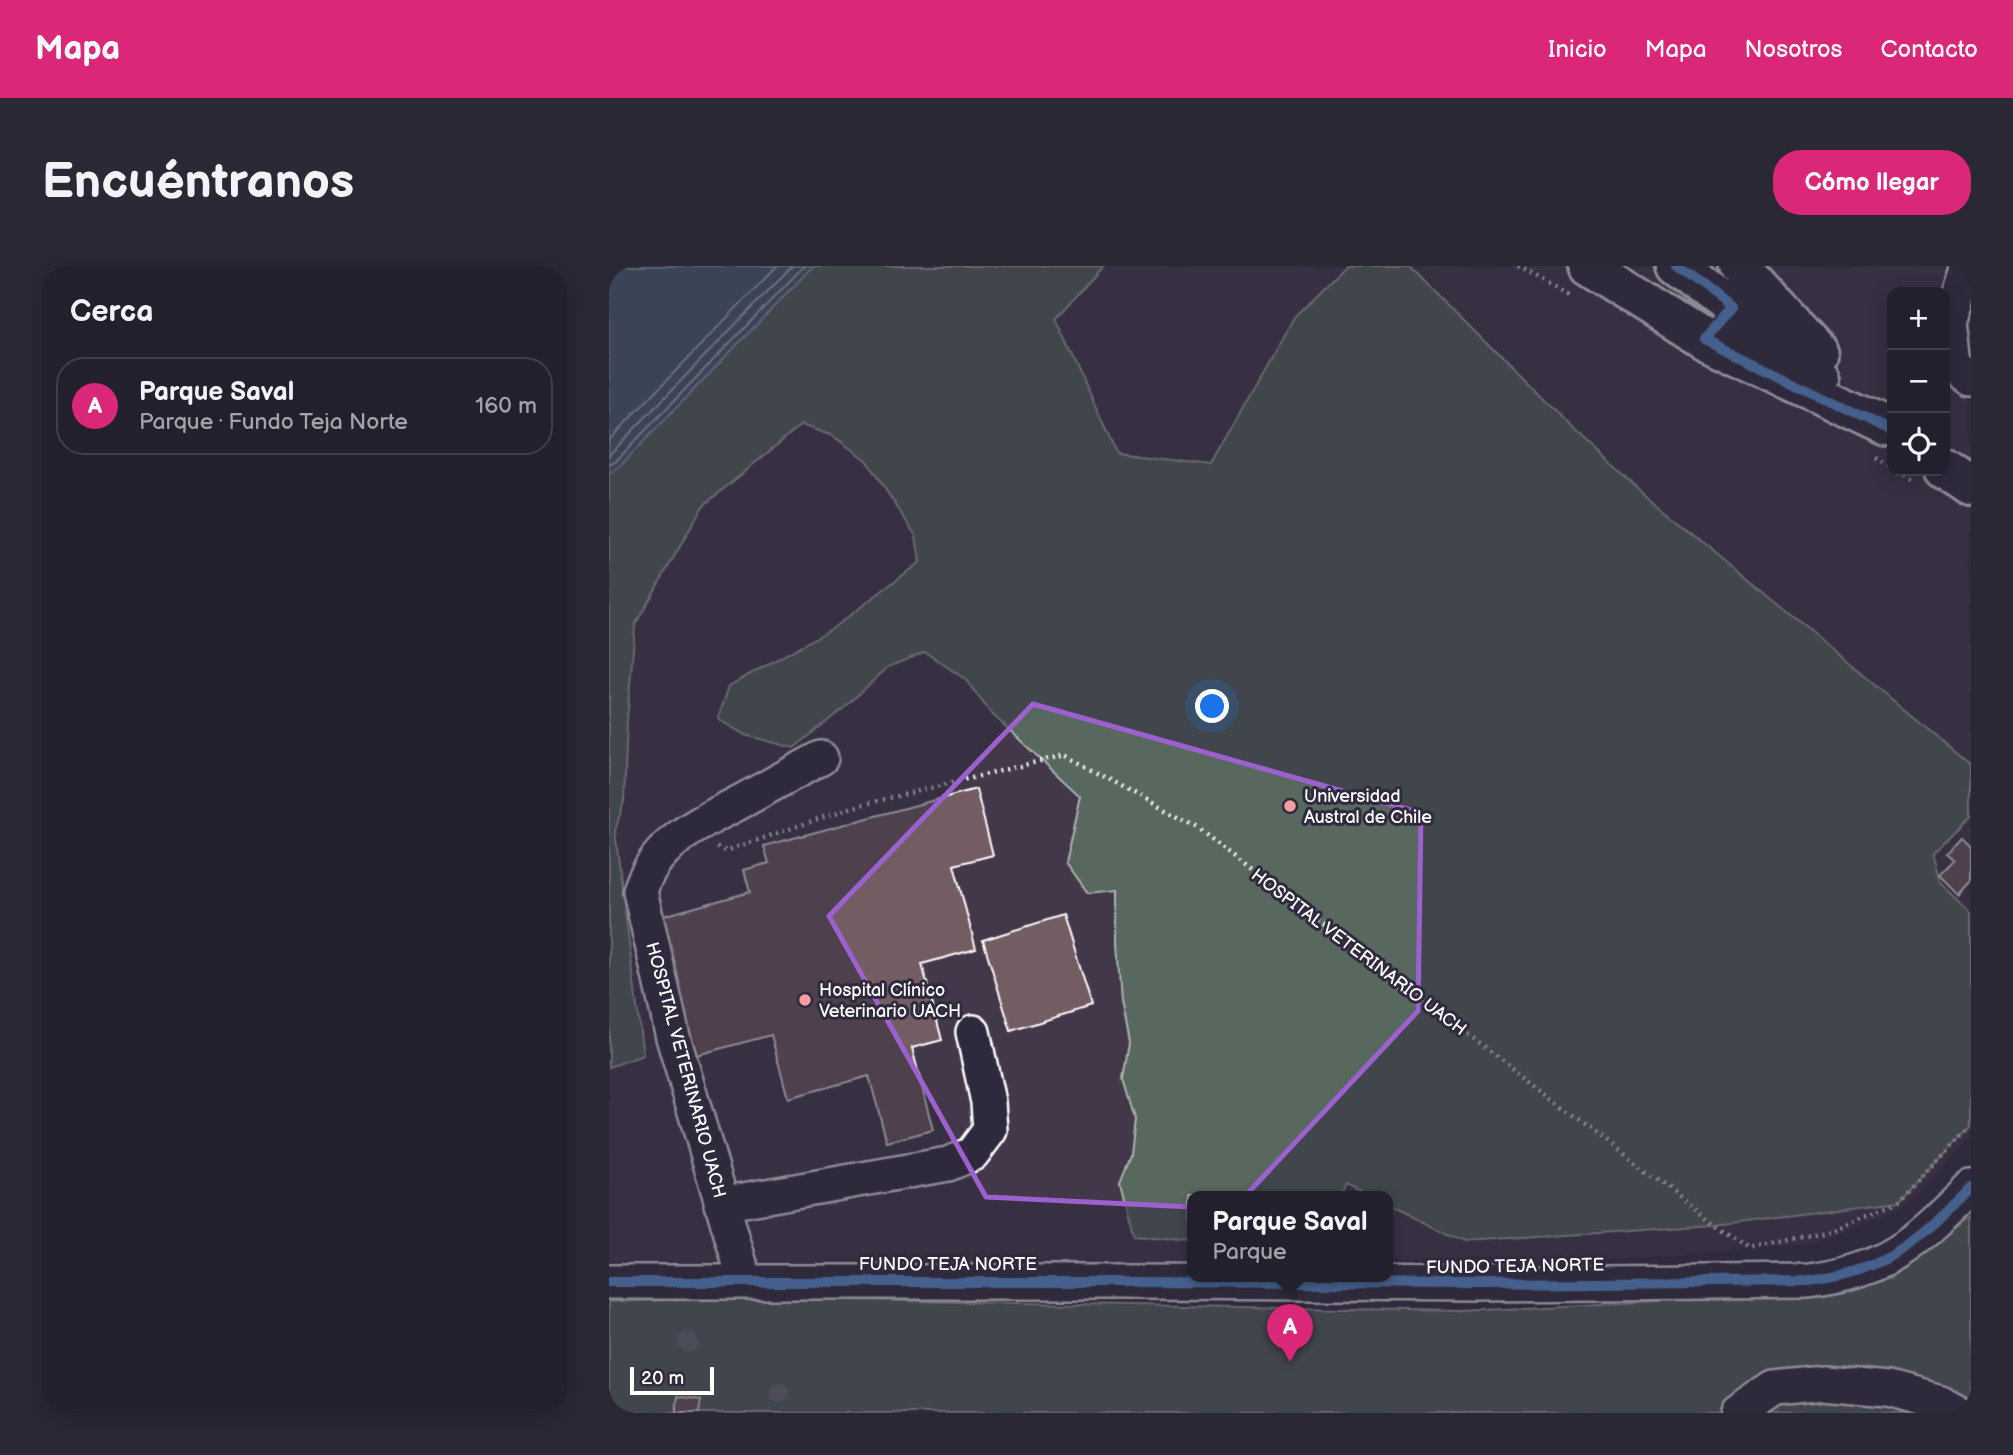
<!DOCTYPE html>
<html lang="es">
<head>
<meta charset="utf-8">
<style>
	body { margin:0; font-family:"Balsamiq Sans",sans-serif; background:#2b2836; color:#f1f3f6 }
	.controls { position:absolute; right:21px; top:21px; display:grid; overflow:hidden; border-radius:14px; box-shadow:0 4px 18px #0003 }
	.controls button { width:63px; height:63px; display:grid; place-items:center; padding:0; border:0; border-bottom:2px solid #403e4a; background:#23202e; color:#f1f3f6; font:35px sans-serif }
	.scale { position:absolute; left:21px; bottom:18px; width:84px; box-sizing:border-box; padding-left:7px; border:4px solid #fff; border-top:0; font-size:19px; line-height:24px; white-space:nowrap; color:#fff; -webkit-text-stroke:5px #2f2a3d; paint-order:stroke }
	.you { position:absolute; left:604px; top:441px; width:24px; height:24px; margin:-18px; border:5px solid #fff; border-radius:50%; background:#1a73e8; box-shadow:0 0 0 10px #1a73e833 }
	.badge { display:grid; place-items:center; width:46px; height:46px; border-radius:50%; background:#db2777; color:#fff; font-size:23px; font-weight:700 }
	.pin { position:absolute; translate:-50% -58px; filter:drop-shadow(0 2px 4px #0008) }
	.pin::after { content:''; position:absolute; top:37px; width:24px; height:21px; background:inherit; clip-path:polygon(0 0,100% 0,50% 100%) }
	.popup { position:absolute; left:578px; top:925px; width:206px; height:91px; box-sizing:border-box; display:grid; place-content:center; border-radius:14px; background:#23202e; filter:drop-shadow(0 2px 5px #0005); font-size:23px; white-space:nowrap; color:#a3a3aa }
	.popup b { font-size:26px; color:#f1f3f6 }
	.popup::after { content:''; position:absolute; left:50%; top:100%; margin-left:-14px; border:14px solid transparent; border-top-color:#23202e }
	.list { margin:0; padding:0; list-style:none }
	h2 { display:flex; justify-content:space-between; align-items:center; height:91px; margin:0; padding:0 28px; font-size:30px }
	h2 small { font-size:23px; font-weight:400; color:#a3a3aa }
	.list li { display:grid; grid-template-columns:46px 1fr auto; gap:21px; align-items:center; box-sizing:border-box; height:98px; margin:0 14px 14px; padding:0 14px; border:2px solid #403e4a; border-radius:28px }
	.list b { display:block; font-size:26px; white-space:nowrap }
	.list p { margin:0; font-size:23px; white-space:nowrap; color:#a3a3aa }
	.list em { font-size:23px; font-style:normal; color:#a3a3aa }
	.icon { flex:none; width:38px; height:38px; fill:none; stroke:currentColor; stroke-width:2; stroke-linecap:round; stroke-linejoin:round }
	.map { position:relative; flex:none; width:1362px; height:1147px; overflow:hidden; border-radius:28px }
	header { display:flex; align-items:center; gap:42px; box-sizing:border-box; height:98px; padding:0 35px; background:#db2777; color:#fff }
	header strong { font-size:33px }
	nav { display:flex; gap:38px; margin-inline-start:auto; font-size:24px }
	.intro { display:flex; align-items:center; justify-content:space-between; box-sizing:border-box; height:168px; padding:0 42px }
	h1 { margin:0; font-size:49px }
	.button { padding:18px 32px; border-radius:28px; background:#db2777; color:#fff; font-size:24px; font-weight:700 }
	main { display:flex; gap:42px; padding:0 42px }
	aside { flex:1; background:#23202e; border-radius:28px; box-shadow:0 4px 18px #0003 }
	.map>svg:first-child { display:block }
</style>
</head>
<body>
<header>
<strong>Mapa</strong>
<nav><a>Inicio</a><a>Mapa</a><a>Nosotros</a><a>Contacto</a></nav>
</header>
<div class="intro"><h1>Encuéntranos</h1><a class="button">Cómo llegar</a></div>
<main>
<aside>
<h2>Cerca<small></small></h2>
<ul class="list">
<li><span class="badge">A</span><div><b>Parque Saval</b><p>Parque · Fundo Teja Norte</p></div><em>160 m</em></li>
</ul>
</aside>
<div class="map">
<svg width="1362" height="1147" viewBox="0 0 1362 1147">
	<rect width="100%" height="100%" fill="#2f2a3d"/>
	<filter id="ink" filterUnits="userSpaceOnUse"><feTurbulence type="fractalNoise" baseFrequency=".0143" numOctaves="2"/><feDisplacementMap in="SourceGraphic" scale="14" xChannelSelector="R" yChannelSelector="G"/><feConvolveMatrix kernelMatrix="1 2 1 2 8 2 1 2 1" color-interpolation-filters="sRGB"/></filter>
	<g filter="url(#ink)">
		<path fill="#433948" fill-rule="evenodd" d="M204 0H1362V872L1298 938 1237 964 1192 979 1013 993 779 995V930H583V997H124L0 1001V208L10 201ZM1283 26H1336V205H1283Z"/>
		<path fill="#59685f" stroke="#acb4af" stroke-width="2" d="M204 0H494L447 53 507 187 602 199 685 51 736 0H801L964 163 1028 222 1362 499V550L1324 587 1332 617 1362 645V859L1290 935 1107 959 855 976 779 939V930H759L737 919 731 930H583V975L525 969 511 915 522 887 526 853 514 813 520 777 512 737 508 677V624L478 627 456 596 471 530 382 447 356 413 316 386 279 401 236 441 185 482 136 469 109 453 120 420 224 362 311 296 307 270 257 194 224 170 192 159 94 240 26 359 18 454 15 535 6 565 34 789 0 801V208L10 201Z
			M1362 951V1147H0V1036L129 1032 854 1045 1172 1029 1281 1013Z"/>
		<path fill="#4c6376" stroke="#94a1ad" stroke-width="2" d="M0 0H204L10 201 0 208Z"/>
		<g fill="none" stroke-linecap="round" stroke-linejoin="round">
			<path stroke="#b7c1c8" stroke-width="2" d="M0 174 168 0
				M0 189 183 0
				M0 199 6 196 195 0"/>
		</g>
		<path fill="#735c62" stroke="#fff" stroke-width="2" d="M367 523 384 589 345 599 367 683 313 698 333 774 303 782 324 864 278 876 260 810 179 832 162 769 84 790 47 652 141 626 135 604 160 597 155 580Z
			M1353 571 1362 580V615L1350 628 1331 609 1346 594 1338 587Z
			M454 649 482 740 402 765 374 674Z
			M69 1130 92 1134 90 1147H67Z"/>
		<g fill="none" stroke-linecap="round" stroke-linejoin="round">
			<g stroke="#fff" stroke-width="38">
				<path id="minor" d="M1362 0 1358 6 1342 57 1347 102 1362 113
					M112 938 339 898 363 888 381 864 379 836 364 766
					M136 1015 64 771 31 625C46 575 92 557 135 534 160 520 186 506 212 492
					M0 1016H523L870 1018 1200 1015C1280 1005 1307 976 1362 922
					M1129 1147 1166 1122 1214 1117 1279 1123 1332 1137 1351 1147"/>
			</g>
			<g stroke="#fff" stroke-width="44">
				<path id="major" d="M979 0 1095 73 1277 160
					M1067 0 1212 111
					M1130 0 1209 87
					M1336 203 1362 221"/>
			</g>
			<path stroke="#fff" stroke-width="4.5" stroke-dasharray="2 5" stroke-linecap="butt" d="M909 0 960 29
				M1267 192 1283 202
				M1289 205 1306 215
				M108 581 117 585 244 541 456 489 589 562 1107 959 1141 983 1222 964 1290 935 1362 859"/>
			<use href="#minor" stroke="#2f2a3d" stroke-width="33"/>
			<use href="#major" stroke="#2f2a3d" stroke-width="38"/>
			<g stroke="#2f2a3d" stroke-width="15">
				<path id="cycleway" d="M1067 0 1122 42 1095 73 1283 165
					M0 1016H523L870 1018 1200 1015C1280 1005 1307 976 1362 922"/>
			</g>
			<use href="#cycleway" stroke="#60a3ed" stroke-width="10"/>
		</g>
		<g fill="#74767c">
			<circle cx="79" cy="1076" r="10"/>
			<circle cx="171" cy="1127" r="10"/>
		</g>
	</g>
	<path d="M0 0H1362V1147H0ZM424 438 812 547 809 745 624 943 377 931 220 650Z" fill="#2f2a3d" fill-opacity=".55" fill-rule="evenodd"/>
	<path fill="none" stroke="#9c61cf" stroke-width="5" stroke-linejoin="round" d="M424 438 812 547 809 745 624 943 377 931 220 650Z"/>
	<g fill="#ff9aa2" stroke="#2f2a3d" stroke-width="2.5">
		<circle cx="681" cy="540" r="7"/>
		<circle cx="196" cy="734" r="7"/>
	</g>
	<g text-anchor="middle" stroke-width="6" stroke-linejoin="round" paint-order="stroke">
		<g font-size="18" fill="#fff" stroke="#2f2a3d" text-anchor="start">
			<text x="695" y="536">Universidad<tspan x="695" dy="21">Austral de Chile</tspan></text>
			<text x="210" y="730">Hospital Clínico<tspan x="210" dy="21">Veterinario UACH</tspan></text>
		</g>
		<g font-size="18" fill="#fff" stroke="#2f2a3d">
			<text transform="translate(750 686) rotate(37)" y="6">HOSPITAL VETERINARIO UACH</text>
			<text transform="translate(77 804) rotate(75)" y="6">HOSPITAL VETERINARIO UACH</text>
			<text x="339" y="1004">FUNDO TEJA NORTE</text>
			<text transform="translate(906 1000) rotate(-1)" y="6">FUNDO TEJA NORTE</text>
		</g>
	</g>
</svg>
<div class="controls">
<button>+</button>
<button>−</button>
<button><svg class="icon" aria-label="locate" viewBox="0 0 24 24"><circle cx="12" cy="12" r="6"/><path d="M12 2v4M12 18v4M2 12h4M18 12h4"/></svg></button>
</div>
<div class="scale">20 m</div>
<div class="you"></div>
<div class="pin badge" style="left:681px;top:1096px">A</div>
<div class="popup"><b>Parque Saval</b>Parque</div>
</div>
</main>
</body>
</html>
